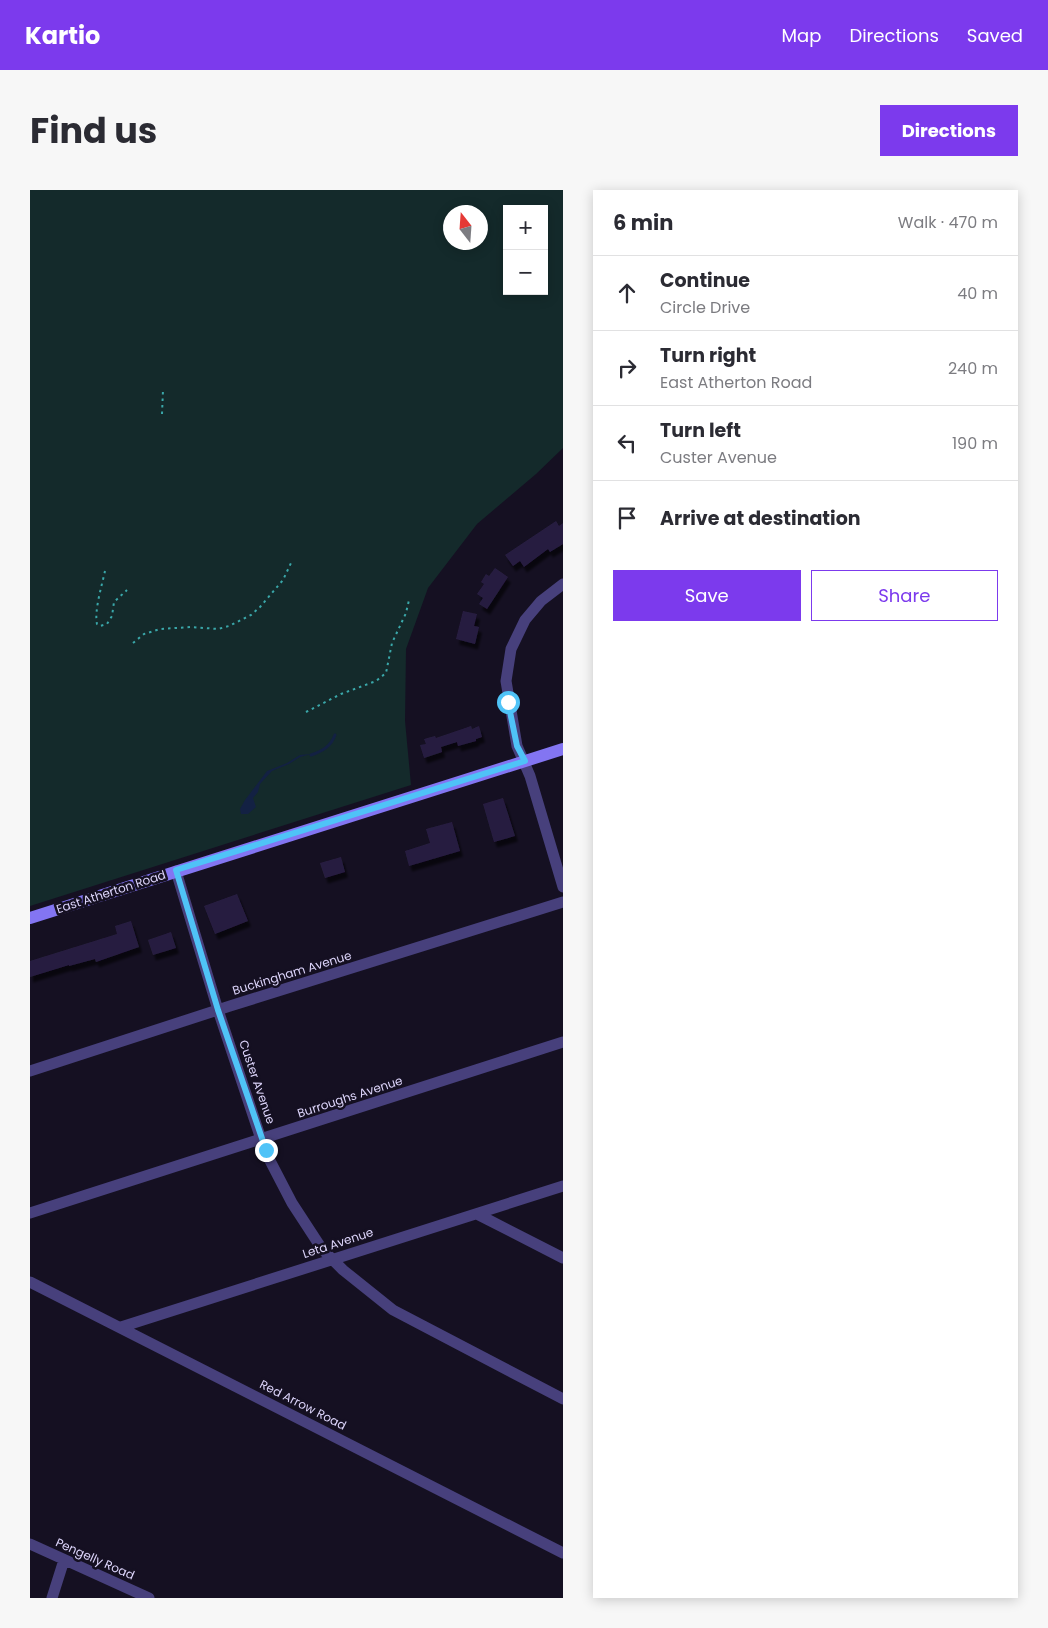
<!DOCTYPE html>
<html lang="en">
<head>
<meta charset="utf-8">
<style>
	body { margin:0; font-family:Poppins,sans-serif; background:#f7f7f7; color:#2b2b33 }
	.controls { position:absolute; right:15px; top:15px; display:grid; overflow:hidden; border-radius:0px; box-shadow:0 2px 12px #0003 }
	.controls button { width:45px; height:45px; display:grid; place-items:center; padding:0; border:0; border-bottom:1px solid #e1e1e2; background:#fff; color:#2b2b33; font:25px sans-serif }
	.compass { position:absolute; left:413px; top:15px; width:45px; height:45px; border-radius:50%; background:#fff; box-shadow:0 2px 12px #0003; rotate:343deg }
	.stop { position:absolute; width:15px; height:15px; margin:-11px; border:4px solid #4fc3f7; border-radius:50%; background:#fff }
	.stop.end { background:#4fc3f7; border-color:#fff; box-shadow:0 1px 5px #0008 }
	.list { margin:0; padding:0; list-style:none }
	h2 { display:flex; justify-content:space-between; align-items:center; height:65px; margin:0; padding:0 20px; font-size:21px }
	h2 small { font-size:16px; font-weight:400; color:#7c7c81 }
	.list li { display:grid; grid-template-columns:32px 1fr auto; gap:15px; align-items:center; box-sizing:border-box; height:75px; padding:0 20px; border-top:1px solid #e1e1e2 }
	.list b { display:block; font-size:19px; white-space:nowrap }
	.list p { margin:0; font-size:16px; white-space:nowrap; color:#7c7c81 }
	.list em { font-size:16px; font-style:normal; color:#7c7c81 }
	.actions { display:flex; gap:10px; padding:15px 20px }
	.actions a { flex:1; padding:11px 0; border:1px solid #7c3aed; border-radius:0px; text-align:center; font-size:18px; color:#7c3aed }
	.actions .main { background:#7c3aed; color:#fff }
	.icon { flex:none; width:28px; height:28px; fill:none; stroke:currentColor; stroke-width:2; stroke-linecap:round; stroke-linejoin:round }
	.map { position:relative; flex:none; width:533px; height:1408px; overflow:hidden; border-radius:0px }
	header { display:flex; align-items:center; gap:30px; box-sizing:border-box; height:70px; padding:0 25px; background:#7c3aed; color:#fff }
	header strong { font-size:24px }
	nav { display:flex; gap:28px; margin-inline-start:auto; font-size:18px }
	.intro { display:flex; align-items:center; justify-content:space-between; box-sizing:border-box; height:120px; padding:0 30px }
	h1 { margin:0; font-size:35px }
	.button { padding:12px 22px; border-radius:0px; background:#7c3aed; color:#fff; font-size:18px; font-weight:700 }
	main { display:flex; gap:30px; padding:0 30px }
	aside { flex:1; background:#fff; border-radius:0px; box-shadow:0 2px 12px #0003 }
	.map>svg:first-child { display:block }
</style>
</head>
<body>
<header>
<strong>Kartio</strong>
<nav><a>Map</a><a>Directions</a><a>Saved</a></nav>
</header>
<div class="intro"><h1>Find us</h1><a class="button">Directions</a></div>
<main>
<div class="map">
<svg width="533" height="1408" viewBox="0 0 533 1408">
	<defs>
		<filter id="shadow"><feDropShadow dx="3" dy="5.5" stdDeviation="1" flood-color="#0009"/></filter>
	</defs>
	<rect width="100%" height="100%" fill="#151022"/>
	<path fill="#142a2b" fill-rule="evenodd" d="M0 0H533V258L506 284 447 334 398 398 376 459 375 531 381 595 0 716ZM477 19H514V101H477ZM420 22H450V52H420Z"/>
	<path fill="#132143" d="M281 564 270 567 259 574 242 581 230 594 228 602 223 608 226 617 218 624H211L210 619 215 610 237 581 257 573 270 565Z"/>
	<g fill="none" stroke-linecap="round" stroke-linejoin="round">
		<path stroke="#132143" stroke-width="3" d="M281 565C293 561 301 556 305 545"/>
	</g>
	<path fill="#281e41" filter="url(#shadow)" d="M526 331 529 336 533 333V354L520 362 518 359 494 377 490 371 483 376 475 365Z
		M465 378 478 387 457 419 449 414 453 408 447 404 454 394 451 392 456 384 459 386Z
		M433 421 447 424 444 436 449 437 445 454 426 449Z
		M441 536 442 539 449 536 452 547 446 549V551L428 556 427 552 411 557 412 562 394 568 390 555 396 554 394 549 405 546 406 548Z
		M473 608 485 646 464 652 453 614Z
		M422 632 430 661 379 676 375 661 400 653 396 639Z
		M311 667 315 682 295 688 290 673Z
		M207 704 218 731 185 744 174 716Z
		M101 731 109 757 66 772 65 769 39 776V775L0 787V771L87 744 85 736Z
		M141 742 146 758 123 765 118 750Z"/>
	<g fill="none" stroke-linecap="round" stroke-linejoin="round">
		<path stroke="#3aa7a9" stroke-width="2" stroke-dasharray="2.5 4" stroke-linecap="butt" d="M132 224 133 200
			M75 381C72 395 64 421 67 434L70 436 77 434 82 426 84 412 97 400
			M103 453 114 444 130 439 161 437 188 439 199 436 221 425 230 417 253 390 261 373
			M276 522 311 504 346 491 356 483 362 453 376 423 379 410"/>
		<path stroke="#47407c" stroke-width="11" d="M533 394 511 411 495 430 481 459 476 491 487 556 500 586 533 697
			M146 681 188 820 235 961 262 1013 292 1059 313 1080 363 1120 533 1209
			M0 881 200 816 533 712
			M0 1023 533 852
			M447 1024 533 1068
			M0 1092 533 1363
			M91 1137 533 996
			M0 1354 119 1408
			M22 1408 34 1370"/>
		<path stroke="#8375f2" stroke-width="12" d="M0 728 533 559"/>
	</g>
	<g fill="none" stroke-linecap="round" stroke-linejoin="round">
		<path stroke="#4fc3f7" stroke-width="6" d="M236 960 188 820 146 680 495 571 487 556 478 512"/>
	</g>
	<g text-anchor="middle" stroke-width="5" stroke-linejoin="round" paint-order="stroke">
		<g font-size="12" fill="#ddd5fb" stroke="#151022">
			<text transform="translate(81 702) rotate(-18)" y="4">East Atherton Road</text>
			<text transform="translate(262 783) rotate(-17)" y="4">Buckingham Avenue</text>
			<text transform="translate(227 892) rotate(71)" y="4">Custer Avenue</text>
			<text transform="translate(320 907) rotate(-18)" y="4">Burroughs Avenue</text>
			<text transform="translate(308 1053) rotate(-18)" y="4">Leta Avenue</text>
			<text transform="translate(273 1215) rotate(27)" y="4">Red Arrow Road</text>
			<text transform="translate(65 1369) rotate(24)" y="4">Pengelly Road</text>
		</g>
	</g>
</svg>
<div class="controls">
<button>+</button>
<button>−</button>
</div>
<svg class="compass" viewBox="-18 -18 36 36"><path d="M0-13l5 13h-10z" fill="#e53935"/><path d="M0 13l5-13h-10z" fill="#7c7c81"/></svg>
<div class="stop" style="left:478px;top:512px"></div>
<div class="stop end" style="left:236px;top:960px"></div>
</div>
<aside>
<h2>6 min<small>Walk · 470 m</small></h2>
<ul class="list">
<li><svg class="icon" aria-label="ahead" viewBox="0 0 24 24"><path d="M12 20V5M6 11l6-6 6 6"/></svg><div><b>Continue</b><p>Circle Drive</p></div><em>40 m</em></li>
<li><svg class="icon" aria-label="right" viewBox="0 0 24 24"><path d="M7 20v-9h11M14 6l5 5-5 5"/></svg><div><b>Turn right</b><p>East Atherton Road</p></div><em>240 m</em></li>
<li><svg class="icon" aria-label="left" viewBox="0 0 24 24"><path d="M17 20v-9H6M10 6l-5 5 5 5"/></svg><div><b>Turn left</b><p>Custer Avenue</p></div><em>190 m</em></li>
<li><svg class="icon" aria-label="arrive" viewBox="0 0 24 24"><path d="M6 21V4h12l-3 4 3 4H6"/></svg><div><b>Arrive at destination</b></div></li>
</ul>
<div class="actions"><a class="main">Save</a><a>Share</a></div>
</aside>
</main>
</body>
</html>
